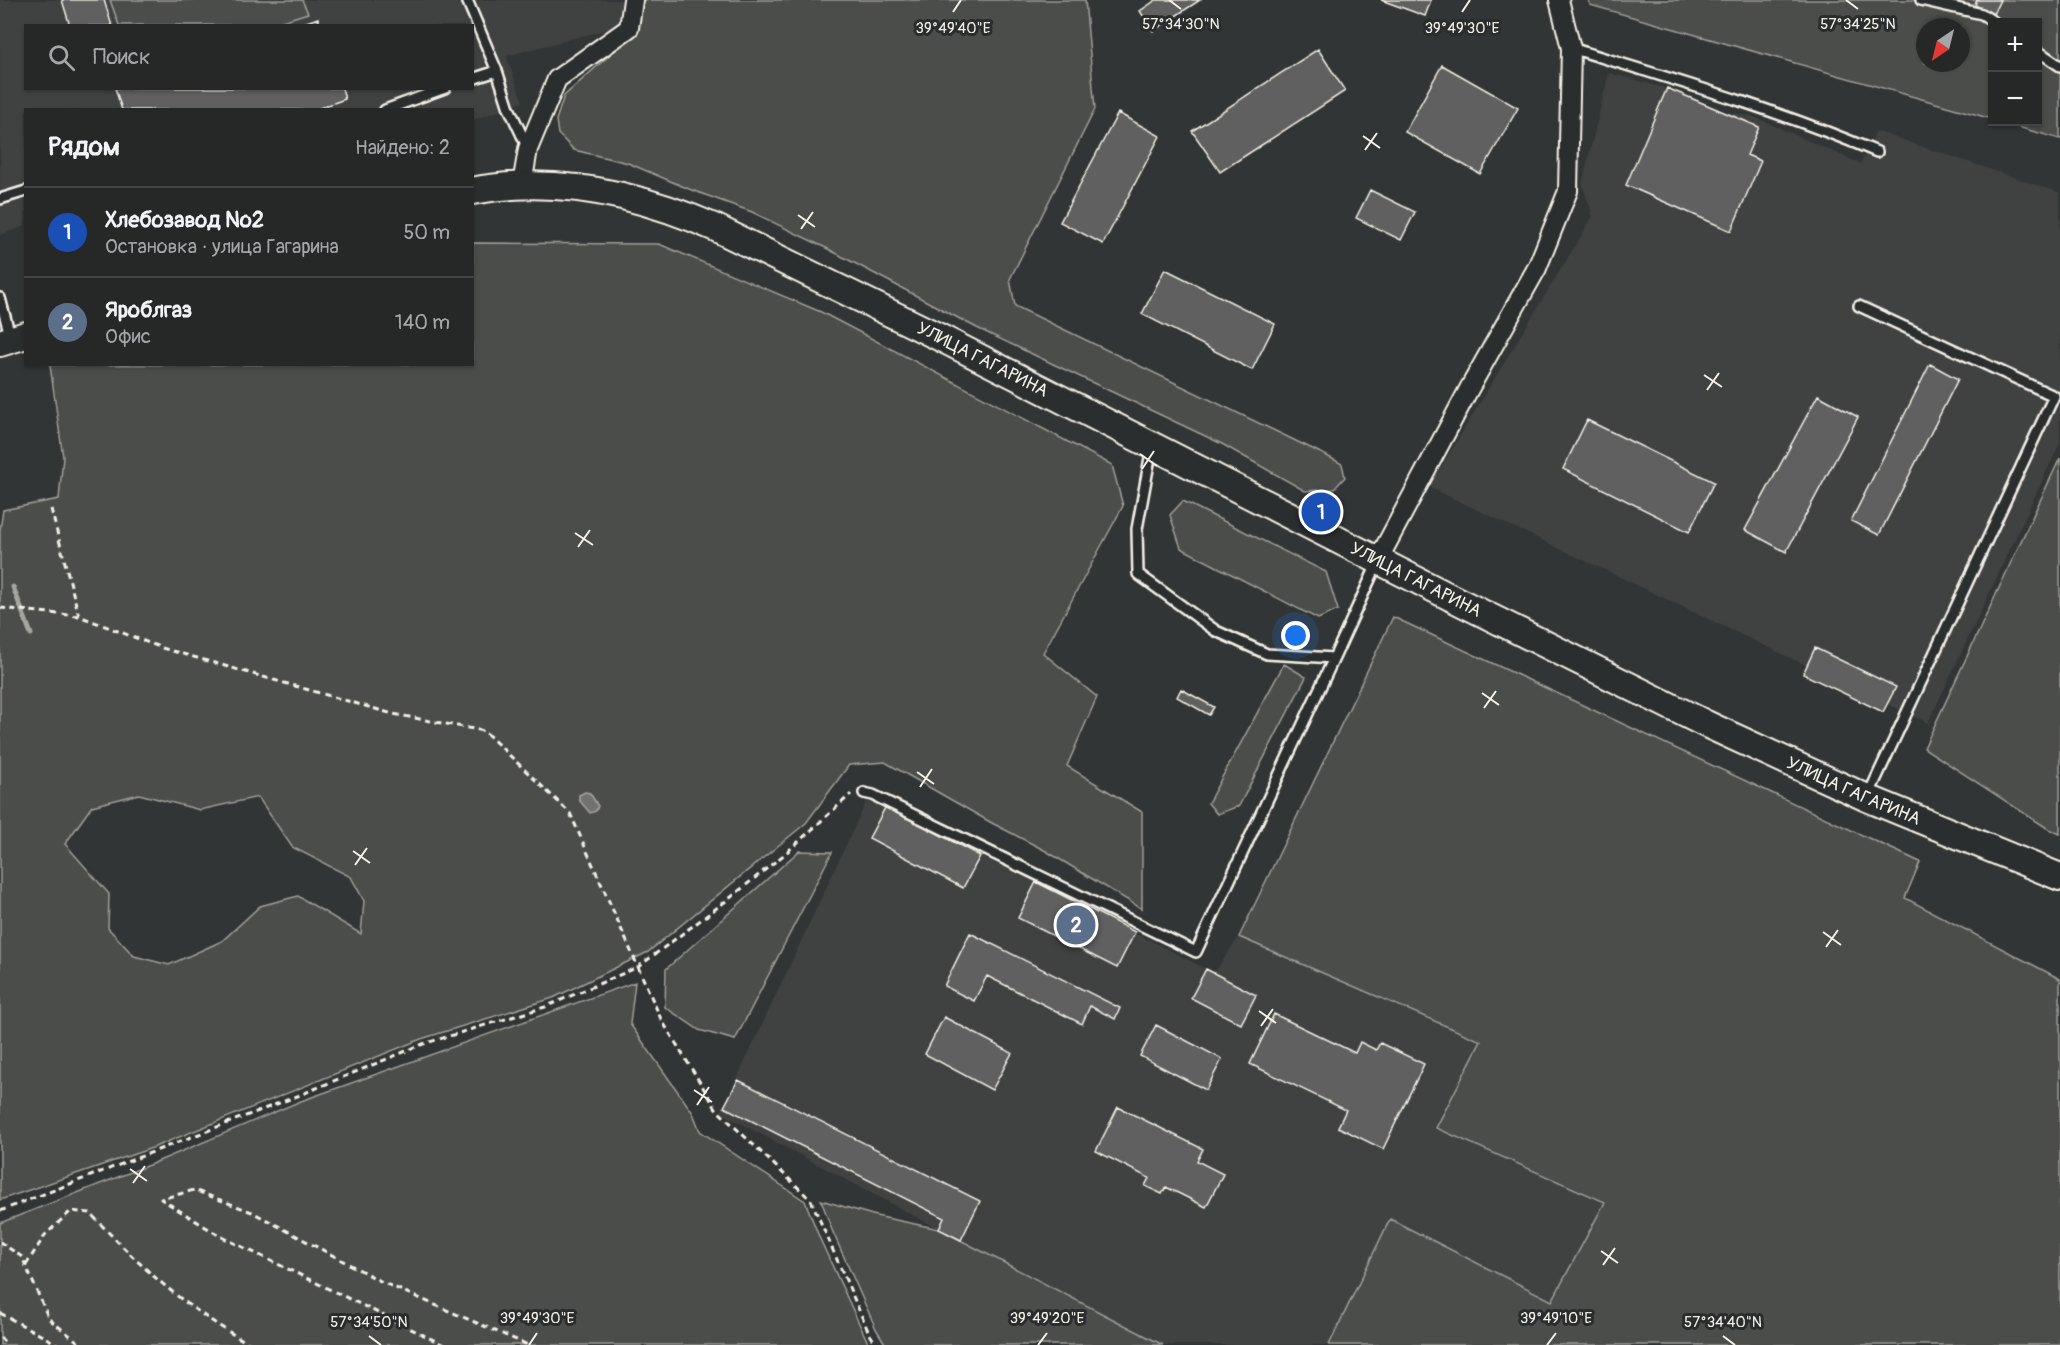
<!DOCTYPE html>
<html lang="ru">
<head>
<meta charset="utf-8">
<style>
	body { margin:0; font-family:Pangolin,sans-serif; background:#323434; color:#f1f3f6 }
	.controls { position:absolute; right:18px; top:18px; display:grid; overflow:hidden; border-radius:0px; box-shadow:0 2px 4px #0004 }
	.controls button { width:54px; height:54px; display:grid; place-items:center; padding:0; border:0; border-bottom:2px solid #424445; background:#262828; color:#f1f3f6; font:30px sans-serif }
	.compass { position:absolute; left:1916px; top:18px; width:54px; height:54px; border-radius:50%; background:#262828; box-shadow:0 2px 4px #0004; rotate:215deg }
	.you { position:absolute; left:1296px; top:636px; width:21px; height:21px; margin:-15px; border:4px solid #fff; border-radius:50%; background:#1a73e8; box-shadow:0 0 0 9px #1a73e833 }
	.badge { display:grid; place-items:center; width:39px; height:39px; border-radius:50%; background:#1a73e8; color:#fff; font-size:20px; font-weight:700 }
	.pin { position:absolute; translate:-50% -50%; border:3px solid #fff; box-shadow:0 2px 6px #0006 }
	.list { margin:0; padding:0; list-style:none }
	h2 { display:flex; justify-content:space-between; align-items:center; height:78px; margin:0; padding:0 24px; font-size:26px }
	h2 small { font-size:20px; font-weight:400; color:#a4a6a8 }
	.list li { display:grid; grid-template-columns:39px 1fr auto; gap:18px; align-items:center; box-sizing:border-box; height:90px; padding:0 24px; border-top:2px solid #424445 }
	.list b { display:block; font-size:22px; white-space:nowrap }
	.list p { margin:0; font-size:20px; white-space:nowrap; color:#a4a6a8 }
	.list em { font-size:20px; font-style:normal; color:#a4a6a8 }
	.icon { flex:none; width:33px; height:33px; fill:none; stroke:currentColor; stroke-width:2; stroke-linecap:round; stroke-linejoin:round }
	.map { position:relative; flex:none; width:2060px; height:1345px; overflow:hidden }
	.search { position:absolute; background:#262828; box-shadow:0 2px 4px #0004; left:24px; top:24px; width:450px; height:66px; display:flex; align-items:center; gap:15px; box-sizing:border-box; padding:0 21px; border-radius:0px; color:#a4a6a8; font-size:22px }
	.panel { position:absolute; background:#262828; box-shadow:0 2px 4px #0004; left:24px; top:108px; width:450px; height:258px; border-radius:0px }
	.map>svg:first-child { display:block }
</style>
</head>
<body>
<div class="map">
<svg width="2060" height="1345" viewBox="0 0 2060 1345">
	<rect width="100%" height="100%" fill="#323535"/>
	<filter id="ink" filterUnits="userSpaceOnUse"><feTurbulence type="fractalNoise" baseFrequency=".0167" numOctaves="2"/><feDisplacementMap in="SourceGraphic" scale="12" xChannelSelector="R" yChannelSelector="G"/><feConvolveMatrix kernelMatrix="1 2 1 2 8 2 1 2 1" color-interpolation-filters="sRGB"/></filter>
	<g filter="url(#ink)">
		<path fill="#404242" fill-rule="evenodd" d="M0 0H624L620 26 506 56 523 102 473 120 472 110H26L25 226 0 235ZM26 26H472V88H26Z
			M1609 73 1665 88 1728 113 1752 116 1861 164 1876 131 2060 193V443L1928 723 1429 487 1593 216 1582 184Z
			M866 802 886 806 980 856 1036 882 1214 973 1239 937 1481 1042 1437 1128 1605 1201 1552 1302 1390 1219 1329 1345H1163L939 1229 721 1113Z"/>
		<path fill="#4b4d4c" stroke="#a09f9a" stroke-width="1.5" fill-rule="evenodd" d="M110 0H302L308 13 269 25H119Z
			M641 0H1085L1095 109 1010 279 1015 306 1325 455 1342 464 1345 477 1334 489 1305 491 1222 444 977 328 828 249 752 212 689 189 628 163 574 150 558 134 556 120 564 96 635 32Z
			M1588 0H2060V139L2000 122H2038V22H1992V119L1590 5ZM1925 27H1961V63H1925Z
			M473 243 659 244 821 312 1112 465 1123 506 1043 653 1097 697 1067 766 1142 812V909L1046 851 990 822 885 762 849 765 806 823 648 952 553 998 421 1039 152 1148 0 1200V530L3 510 59 499 63 457 50 365 472 364ZM139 794 200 810 258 797 292 847 351 877 364 901 361 934 298 896 260 906 222 941 169 965 134 956 108 928 109 894 65 844 92 806Z
			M2060 458V834L2047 828 1924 748Z
			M1183 501 1326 572 1338 610 1318 619 1181 548 1170 515Z
			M1393 617 1920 862 1905 898 2060 979V1345H1329L1390 1219 1552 1301 1605 1202 1436 1128 1481 1041 1239 937Z
			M1284 664 1306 677 1239 806 1217 814 1208 803Z
			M799 851 832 852 735 1040 699 1030 665 1007 666 969Z
			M635 982 630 1024 693 1113 700 1131 805 1201 820 1239 869 1345H0V1223L154 1163 301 1101Z
			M821 1200 876 1216 939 1229 1163 1345H886L876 1329 832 1230Z"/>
		<path fill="#727370" stroke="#a6a5a0" stroke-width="1.5" d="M585 792 590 793 598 806 596 811 590 813 579 800V795Z"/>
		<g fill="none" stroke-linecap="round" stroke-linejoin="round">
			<path stroke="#a6a5a0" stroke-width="5" d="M13 587 31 634"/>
		</g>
		<path fill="#5f605f" stroke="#f4f1e8" stroke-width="1.5" d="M62 0H104L112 26H70Z
			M1156 0H1200L1153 31 1140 11Z
			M1381 0H1431L1425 16Z
			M1977 0H2000L1993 14 1975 5Z
			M318 18 320 26H295Z
			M1318 49 1345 91 1220 172 1192 131Z
			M1442 65 1518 108 1480 174 1405 132Z
			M115 88H342L345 99 314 110H122Z
			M1667 88 1759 127 1747 155 1761 161 1731 231 1626 185Z
			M1118 113 1160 136 1103 244 1060 222Z
			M1370 190 1415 212 1401 240 1356 218Z
			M1165 269 1275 324 1252 370 1142 314Z
			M1930 364 1958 379 1879 535 1851 521Z
			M1818 395 1858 417 1786 552 1745 530Z
			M1587 420 1714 482 1689 532 1563 469Z
			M1815 648 1896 687 1883 712 1803 674Z
			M1181 689 1214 707 1209 715 1177 697Z
			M886 806 980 856 963 888 869 838Z
			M1036 882 1135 932 1117 968 1018 918Z
			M970 933 1120 1008 1115 1019 1090 1006 1082 1024 987 976 974 1001 944 986Z
			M1206 969 1256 995 1241 1024 1191 998Z
			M1274 1014 1355 1053 1360 1042 1376 1050 1380 1043 1424 1064 1383 1149 1338 1127 1346 1110 1250 1064Z
			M944 1017 1012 1053 992 1090 925 1054Z
			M1156 1025 1222 1059 1206 1090 1140 1056Z
			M738 1080 980 1201 961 1240 939 1229 944 1218 724 1107Z
			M1118 1107 1203 1149 1197 1161 1223 1174 1206 1207 1166 1187 1162 1194 1145 1186 1149 1178 1096 1151Z"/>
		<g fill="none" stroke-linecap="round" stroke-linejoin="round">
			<g stroke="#f4f1e8" stroke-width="14">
				<path id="service" d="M467 0 497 71 509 108 527 146
					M1921 0 1982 14 1994 22
					M1571 48C1675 80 1778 110 1877 152
					M2038 51 2060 66
					M472 79 497 71
					M385 110 445 88
					M0 199 26 191
					M0 298 11 339
					M1859 306 2054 396 1868 796
					M1152 447 1137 529 1138 574 1216 631 1267 654 1334 658
					M864 793 873 795 1196 952 1334 658 1378 562"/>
			</g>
			<g stroke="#f4f1e8" stroke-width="22">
				<path id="minor" d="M522 185 528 149 557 79 629 28 633 0
					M1378 560 1469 389 1537 268 1568 191 1571 48 1559 0"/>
			</g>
			<g stroke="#f4f1e8" stroke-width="30">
				<g id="secondary">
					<path id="s1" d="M472 191C555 175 641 195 716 228L937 336 1452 598 1706 724 1867 798 2060 877"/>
					<path d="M0 343 26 335"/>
				</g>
			</g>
			<path stroke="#f4f1e8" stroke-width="3" stroke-dasharray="6 4.5" stroke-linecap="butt" d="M51 509 79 616 162 648 393 714 484 731 570 813 661 1019 717 1110 811 1200 869 1333 877 1345
				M0 608 79 616
				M0 1211 300 1095 423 1044 545 1007 638 967 730 898 786 853 851 794
				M0 1242 22 1257 49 1319 82 1345
				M26 1265 45 1235 71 1211 90 1213C142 1268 185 1309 252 1345
				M0 1313 59 1345
				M0 1337 7 1345
				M444 1345 220 1236 161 1199 194 1190 252 1212 384 1283 528 1345"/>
			<use href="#service" stroke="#2a2d2e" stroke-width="9"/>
			<use href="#minor" stroke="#2a2d2e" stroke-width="18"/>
			<use href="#secondary" stroke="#2a2d2e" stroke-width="26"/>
		</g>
	</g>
	<path fill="none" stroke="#f4f1e8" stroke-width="2" d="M1169 0 1181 9M1846 0 1858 9M953 12 961 0M1462 12 1470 0M1363 136 1380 148M1365 150 1377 133M798 215 815 227M801 229 813 212M1704 375 1722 387M1707 390 1719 373M1140 454 1157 466M1142 469 1154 451M575 533 593 545M578 547 590 530M1482 693 1499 705M1484 708 1496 691M917 772 934 784M920 787 932 769M353 851 370 863M355 865 367 848M1823 932 1841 945M1826 947 1838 930M1259 1011 1276 1023M1261 1026 1273 1009M694 1090 712 1102M697 1105 709 1087M130 1169 147 1181M133 1183 145 1166M1601 1251 1618 1263M1603 1265 1615 1248M369 1336 381 1345M1723 1336 1735 1345M529 1345 537 1333M1038 1345 1047 1333M1547 1345 1556 1333"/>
	<g text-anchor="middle" stroke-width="6" stroke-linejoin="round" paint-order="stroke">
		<g font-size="18" fill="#f4f1e8" stroke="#2a2d2e">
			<text dy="6" stroke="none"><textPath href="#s1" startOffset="548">УЛИЦА ГАГАРИНА</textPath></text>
			<text dy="6" stroke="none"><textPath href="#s1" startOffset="1034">УЛИЦА ГАГАРИНА</textPath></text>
			<text dy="6" stroke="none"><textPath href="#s1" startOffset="1520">УЛИЦА ГАГАРИНА</textPath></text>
		</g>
	</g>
	<g font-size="15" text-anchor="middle" fill="#f4f1e8" stroke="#2a2d2e" stroke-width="6" stroke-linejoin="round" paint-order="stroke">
		<text x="1858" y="29">57°34'25"N</text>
		<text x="1181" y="29">57°34'30"N</text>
		<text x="953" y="33">39°49'40"E</text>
		<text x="1462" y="33">39°49'30"E</text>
		<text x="537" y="1323">39°49'30"E</text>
		<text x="1047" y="1323">39°49'20"E</text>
		<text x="1556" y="1323">39°49'10"E</text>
		<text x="369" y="1327">57°34'50"N</text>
		<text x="1723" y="1327">57°34'40"N</text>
	</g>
</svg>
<div class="controls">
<button>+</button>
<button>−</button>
</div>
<svg class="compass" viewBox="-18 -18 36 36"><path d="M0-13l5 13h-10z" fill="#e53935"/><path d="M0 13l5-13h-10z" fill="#a4a6a8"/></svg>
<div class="you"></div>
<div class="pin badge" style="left:1321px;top:512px;background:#1a4fb4">1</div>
<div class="pin badge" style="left:1076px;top:925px;background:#5c6f8a">2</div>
<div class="search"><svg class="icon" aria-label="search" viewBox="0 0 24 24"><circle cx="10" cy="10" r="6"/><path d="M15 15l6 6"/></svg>Поиск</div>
<section class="panel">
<h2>Рядом<small>Найдено: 2</small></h2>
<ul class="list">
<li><span class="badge" style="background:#1a4fb4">1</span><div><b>Хлебозавод №2</b><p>Остановка · улица Гагарина</p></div><em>50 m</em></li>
<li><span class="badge" style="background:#5c6f8a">2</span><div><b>Яроблгаз</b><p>Офис</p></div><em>140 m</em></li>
</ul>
</section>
</div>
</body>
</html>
